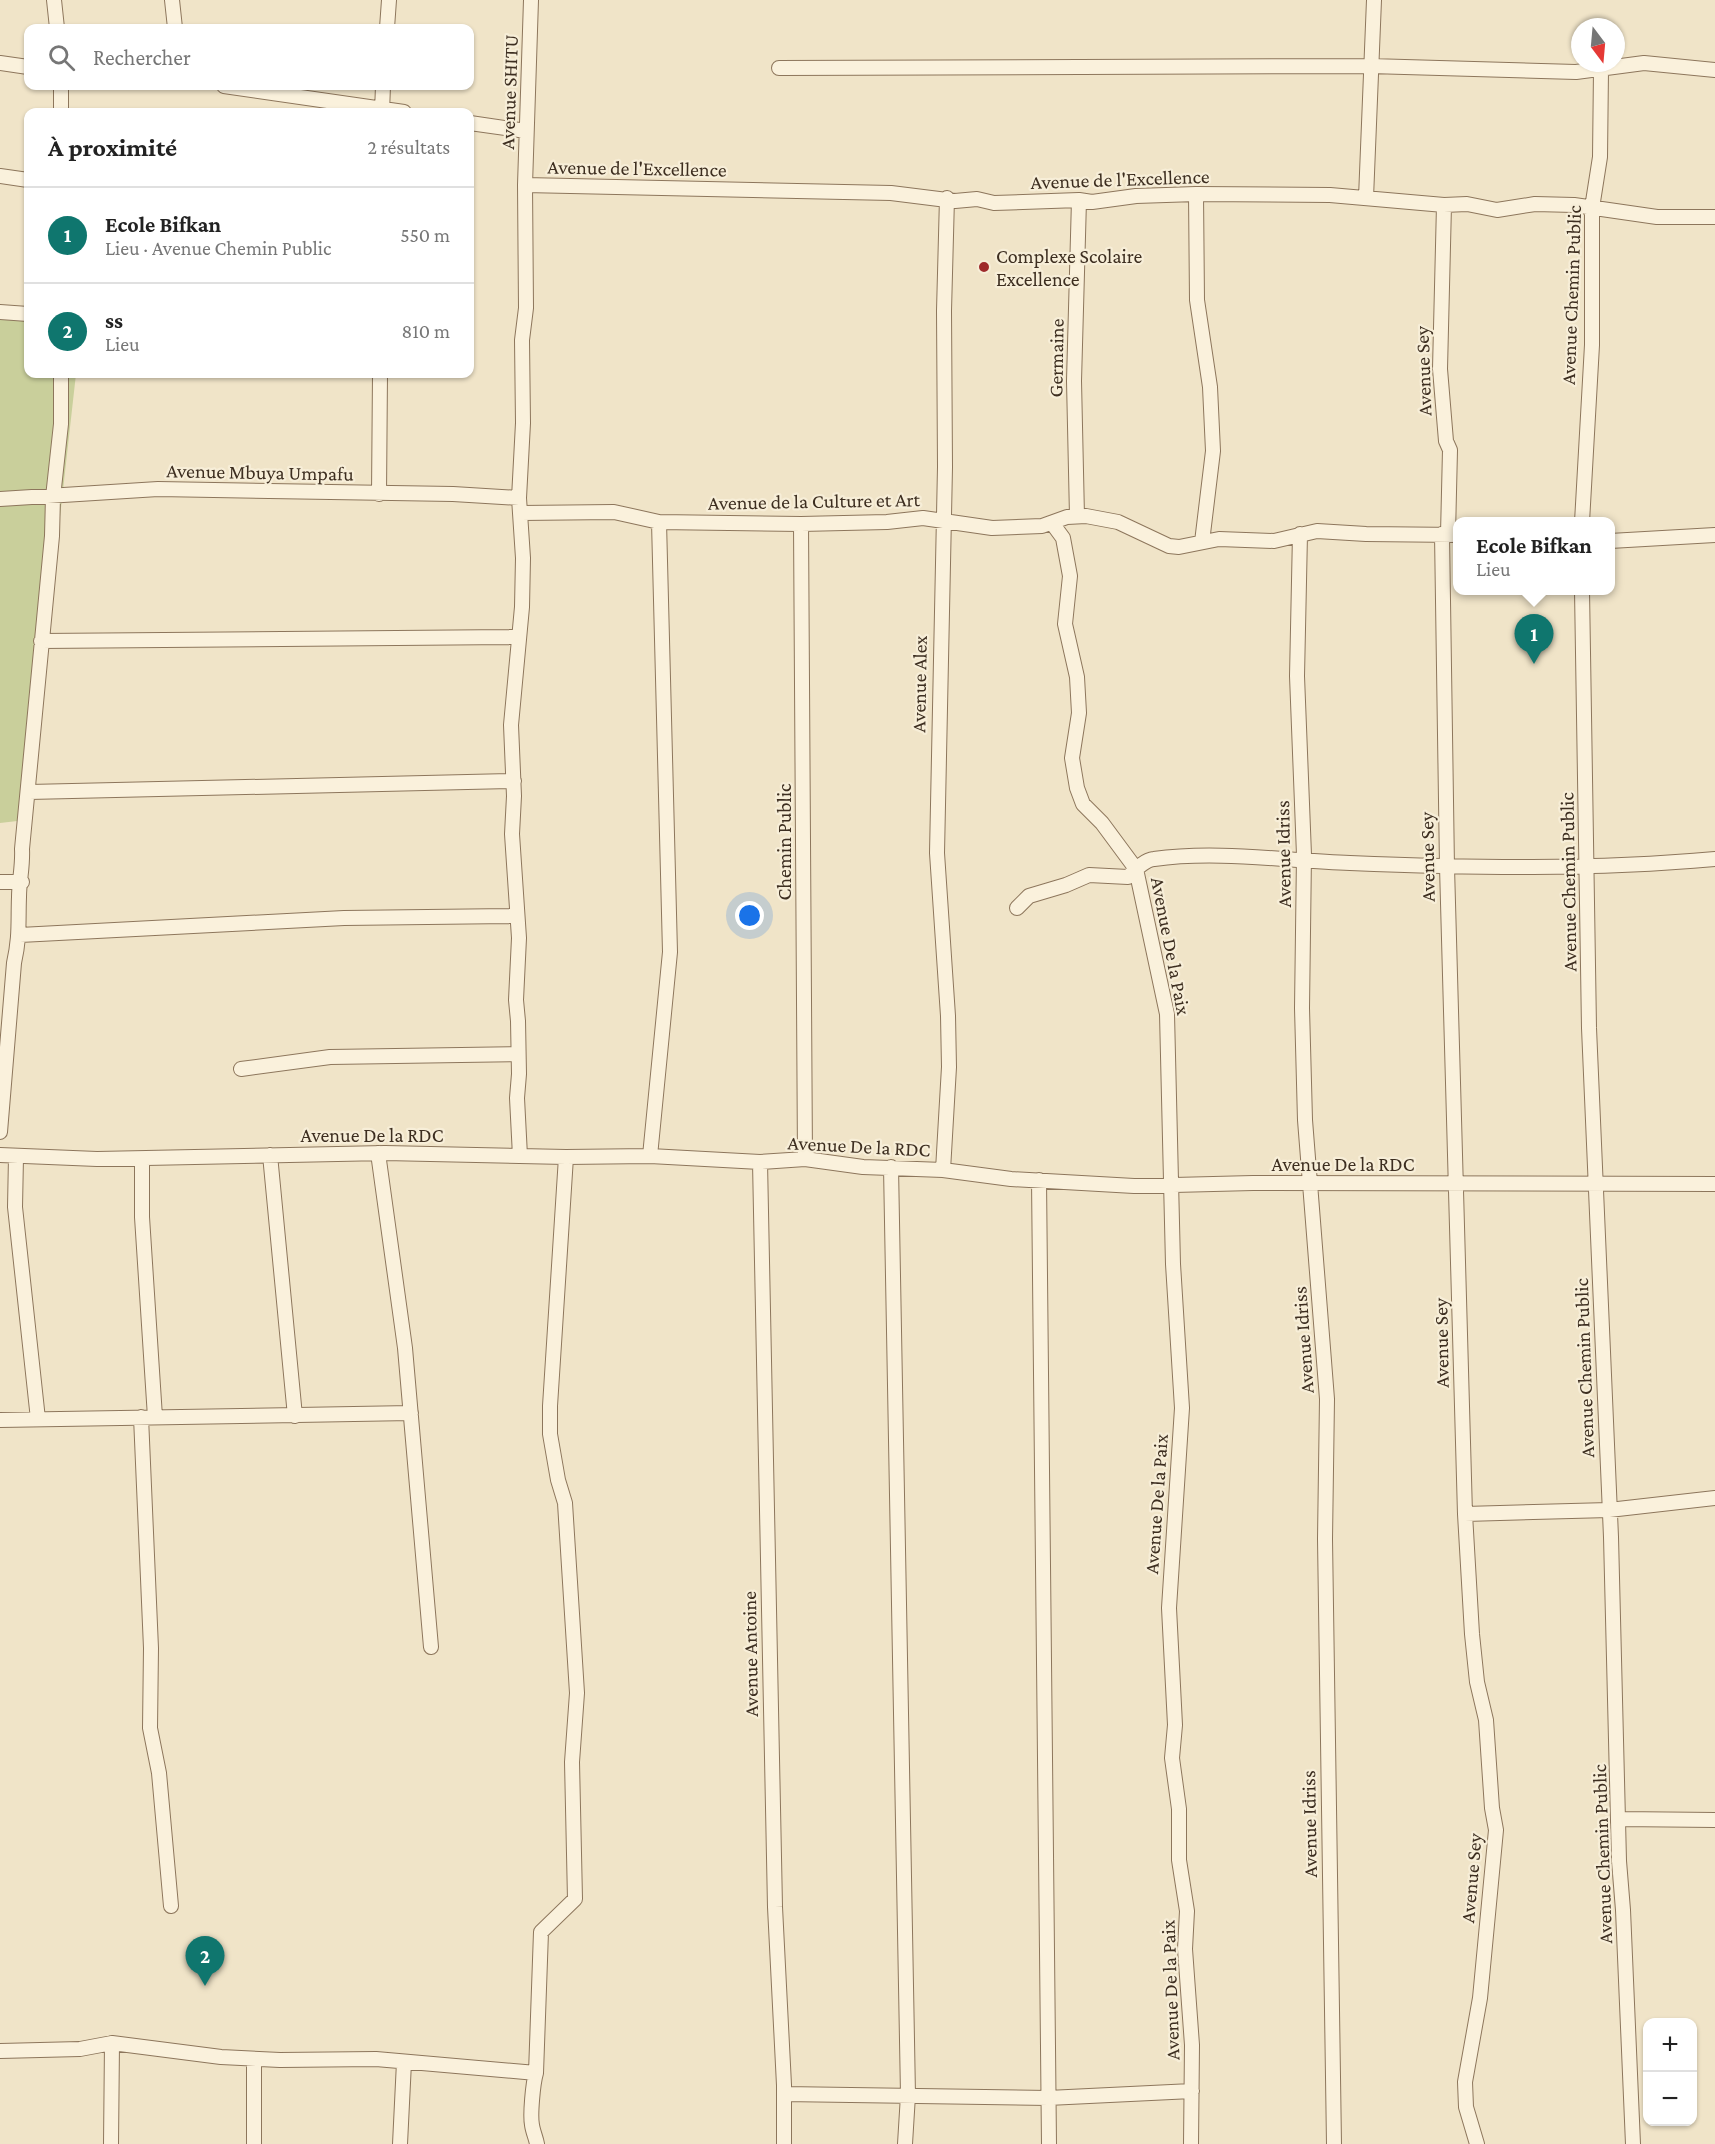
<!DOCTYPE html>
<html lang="fr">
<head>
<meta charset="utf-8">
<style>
	body { margin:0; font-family:"Crimson Pro",serif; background:#f6f6f6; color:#222 }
	.controls { position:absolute; right:18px; bottom:18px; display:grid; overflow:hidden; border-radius:12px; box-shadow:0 2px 4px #0004 }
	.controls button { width:54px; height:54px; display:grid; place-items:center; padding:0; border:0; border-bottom:2px solid #e0e0e0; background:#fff; color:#222; font:30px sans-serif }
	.compass { position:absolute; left:1571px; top:18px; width:54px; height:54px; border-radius:50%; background:#fff; box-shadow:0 2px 4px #0004; rotate:164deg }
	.you { position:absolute; left:750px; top:916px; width:21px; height:21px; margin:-15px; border:4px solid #fff; border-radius:50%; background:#1a73e8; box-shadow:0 0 0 9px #1a73e833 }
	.badge { display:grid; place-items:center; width:39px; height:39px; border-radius:50%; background:#0f766e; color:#fff; font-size:20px; font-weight:700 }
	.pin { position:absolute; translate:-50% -50px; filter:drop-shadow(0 2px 3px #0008) }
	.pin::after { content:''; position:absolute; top:32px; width:21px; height:18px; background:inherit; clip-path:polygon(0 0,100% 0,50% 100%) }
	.popup { position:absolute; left:1453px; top:517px; width:162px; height:78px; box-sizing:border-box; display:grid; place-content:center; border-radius:12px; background:#fff; filter:drop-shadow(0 2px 4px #0005); font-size:20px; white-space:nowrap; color:#767676 }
	.popup b { font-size:22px; color:#222 }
	.popup::after { content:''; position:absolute; left:50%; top:100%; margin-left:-12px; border:12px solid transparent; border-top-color:#fff }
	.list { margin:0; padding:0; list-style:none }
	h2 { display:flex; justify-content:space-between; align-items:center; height:78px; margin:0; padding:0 24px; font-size:26px }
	h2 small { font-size:20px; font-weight:400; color:#767676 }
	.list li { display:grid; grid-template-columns:39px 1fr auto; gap:18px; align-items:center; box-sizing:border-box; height:96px; padding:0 24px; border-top:2px solid #e0e0e0 }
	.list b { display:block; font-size:22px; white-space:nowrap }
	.list p { margin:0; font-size:20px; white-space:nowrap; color:#767676 }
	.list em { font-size:20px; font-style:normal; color:#767676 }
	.icon { flex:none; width:33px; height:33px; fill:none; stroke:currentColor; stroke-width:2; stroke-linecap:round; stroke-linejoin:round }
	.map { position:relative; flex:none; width:1715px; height:2144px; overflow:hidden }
	.search { position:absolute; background:#fff; box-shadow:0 2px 4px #0004; left:24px; top:24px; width:450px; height:66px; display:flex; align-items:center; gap:15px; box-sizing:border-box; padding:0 21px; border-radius:12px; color:#767676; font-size:22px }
	.panel { position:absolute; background:#fff; box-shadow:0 2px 4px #0004; left:24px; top:108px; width:450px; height:270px; border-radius:12px }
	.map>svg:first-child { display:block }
</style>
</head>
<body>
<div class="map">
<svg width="1715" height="2144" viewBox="0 0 1715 2144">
	<rect width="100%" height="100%" fill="#f0e4c8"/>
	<path fill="#c9cf9b" d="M0 316 28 319V374H76L26 820 0 823Z"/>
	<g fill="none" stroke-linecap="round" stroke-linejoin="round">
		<g stroke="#8d765c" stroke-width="16">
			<path id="minor" d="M54 0 57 28
				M172 0 175 28
				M387 28 389 0
				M0 63 28 67
				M779 68 1370 66 1576 72 1644 63 1715 70
				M61 86V112
				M224 86 404 112
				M382 112 383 86
				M470 123 526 131
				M0 176 28 180
				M525 185 891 193 955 201 977 199 994 203 1079 200 1092 202 1136 196 1196 194 1330 195 1444 205 1467 204 1497 210 1535 204 1574 205 1657 217H1715
				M1196 194 1197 300 1210 387 1213 451 1202 542
				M1366 198 1374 0
				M1444 205 1440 369 1446 441 1450 450 1448 534
				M0 312 28 314
				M379 494 380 374
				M0 499 158 489 453 494 519 498
				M521 513 614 512 659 522 801 524 887 522 923 518 992 528 1042 526 1067 517 1086 516 1118 522 1169 546 1179 547 1219 539 1274 541 1317 531 1366 534 1458 535
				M1077 516 1074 381 1079 200
				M1582 522 1592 345V208L1600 157 1601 70
				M1052 523 1063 538 1070 576 1065 624 1077 677 1079 713 1072 758 1077 788 1083 804 1102 823 1136 869 1167 1014 1173 1264 1182 1408 1169 1608 1175 1725 1172 1758 1179 1809V1860L1187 1911 1185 1949 1192 2045 1191 2144
				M801 524 805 1159
				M1300 534 1297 676 1304 855 1302 1008 1305 1120 1327 1399 1325 1539 1334 2144
				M1442 534 1447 867 1465 1514 1472 1634 1477 1682 1486 1720 1492 1808 1496 1830 1480 1998 1465 2082 1466 2107 1477 2144
				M1610 541 1715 535
				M1582 590 1589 1028 1611 1537 1619 1861 1623 1910 1633 2144
				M41 641 518 637
				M29 792 514 781
				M0 882H22
				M1017 908 1029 896 1066 885 1089 875 1128 877C1135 870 1144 860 1154 859 1217 850 1287 861 1350 863 1471 868 1594 870 1715 859
				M20 935 344 918 517 916
				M241 1069 330 1057 518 1054
				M0 1132 14 963C20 936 18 923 19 897 19 881 23 866 22 849L52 536 53 497 61 424V374
				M378 1153 405 1348 431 1647
				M0 1155 97 1159 385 1153 566 1157 650 1156 760 1162 805 1159 863 1167 943 1170 1011 1179 1134 1186 1253 1183 1715 1184
				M270 1155 295 1416
				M520 1156 517 1098 519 1074 518 1021 516 1000 519 938 512 834 514 796 511 725 522 607 523 558 519 498 523 423 522 340 526 308 525 185 531 0
				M650 1156 670 952 659 522
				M16 1157 15 1207 38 1419
				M142 1159V1217L155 1417
				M760 1162 775 1907 784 2085V2144
				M891 1167 908 2095 905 2144
				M943 1170 949 1067 948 1016 937 853 945 467 944 311 947 198
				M1039 1180 1049 2144
				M141 1417 151 1648 150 1728 159 1773 171 1906
				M0 1420 411 1413
				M1465 1514 1609 1510 1715 1498
				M1619 1819 1715 1820
				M0 2051 80 2049 112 2043 221 2057 280 2060 376 2059 536 2073
				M784 2094 1048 2098 1192 2091
				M111 2144 112 2043
				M254 2144V2059
				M400 2144 404 2062
				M537 2144C536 2138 533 2132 532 2125 530 2115 533 2083 536 2073L541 1932 575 1899 572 1762 577 1693 565 1503 558 1480 550 1434V1406L566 1157"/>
		</g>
		<use href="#minor" stroke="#faf1dc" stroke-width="14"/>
	</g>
	<circle fill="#9e2a2b" stroke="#f7eed8" stroke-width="2" cx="984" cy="267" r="6"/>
	<g text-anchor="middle" stroke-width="4.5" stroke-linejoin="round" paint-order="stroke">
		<g font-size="20" fill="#3d2e20" stroke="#f7eed8">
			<text transform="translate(509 92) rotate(-88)" y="7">Avenue SHITU</text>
			<text transform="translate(637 168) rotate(1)" y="7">Avenue de l'Excellence</text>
			<text transform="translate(1120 179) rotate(-2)" y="7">Avenue de l'Excellence</text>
			<text transform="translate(1571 295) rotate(-88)" y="7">Avenue Chemin Public</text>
			<text transform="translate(1056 358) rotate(-89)" y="7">Germaine</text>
			<text transform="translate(1423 371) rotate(-92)" y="7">Avenue Sey</text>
			<text transform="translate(260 472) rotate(1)" y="7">Avenue Mbuya Umpafu</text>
			<text transform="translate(814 501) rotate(-1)" y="7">Avenue de la Culture et Art</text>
			<text transform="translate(919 684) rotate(-89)" y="7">Avenue Alex</text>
			<text transform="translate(784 842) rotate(-90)" y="7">Chemin Public</text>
			<text transform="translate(1283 854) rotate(-91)" y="7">Avenue Idriss</text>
			<text transform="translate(1427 857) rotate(-91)" y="7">Avenue Sey</text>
			<text transform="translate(1568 882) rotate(-91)" y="7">Avenue Chemin Public</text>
			<text transform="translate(1171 946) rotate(79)" y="7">Avenue De la Paix</text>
			<text x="372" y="1142">Avenue De la RDC</text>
			<text transform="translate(859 1146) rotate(3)" y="7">Avenue De la RDC</text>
			<text x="1343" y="1171">Avenue De la RDC</text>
			<text transform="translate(1303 1340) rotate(-94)" y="7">Avenue Idriss</text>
			<text transform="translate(1441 1343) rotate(-91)" y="7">Avenue Sey</text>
			<text transform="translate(1584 1368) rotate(-92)" y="7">Avenue Chemin Public</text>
			<text transform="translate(1156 1504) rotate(-86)" y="7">Avenue De la Paix</text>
			<text transform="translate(750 1654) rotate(-91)" y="7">Avenue Antoine</text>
			<text transform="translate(1309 1824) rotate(-91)" y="7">Avenue Idriss</text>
			<text transform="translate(1602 1854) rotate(-92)" y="7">Avenue Chemin Public</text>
			<text transform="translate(1471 1878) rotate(-85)" y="7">Avenue Sey</text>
			<text transform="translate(1170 1990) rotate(-92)" y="7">Avenue De la Paix</text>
		</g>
		<g font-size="20" fill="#3d2e20" stroke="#f7eed8" text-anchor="start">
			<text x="996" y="263">Complexe Scolaire<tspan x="996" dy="23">Excellence</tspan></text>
		</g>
	</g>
</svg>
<div class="controls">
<button>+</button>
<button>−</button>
</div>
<svg class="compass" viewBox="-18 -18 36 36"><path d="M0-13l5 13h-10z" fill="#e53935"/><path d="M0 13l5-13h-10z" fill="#767676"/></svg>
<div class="you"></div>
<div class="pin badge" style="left:1534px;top:664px">1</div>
<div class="popup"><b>Ecole Bifkan</b>Lieu</div>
<div class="pin badge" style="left:205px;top:1986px">2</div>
<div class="search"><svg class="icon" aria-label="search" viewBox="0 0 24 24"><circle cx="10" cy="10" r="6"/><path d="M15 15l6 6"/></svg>Rechercher</div>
<section class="panel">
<h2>À proximité<small>2 résultats</small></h2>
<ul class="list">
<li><span class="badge">1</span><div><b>Ecole Bifkan</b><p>Lieu · Avenue Chemin Public</p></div><em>550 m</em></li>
<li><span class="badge">2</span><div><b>ss</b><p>Lieu</p></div><em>810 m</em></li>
</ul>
</section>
</div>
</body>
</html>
